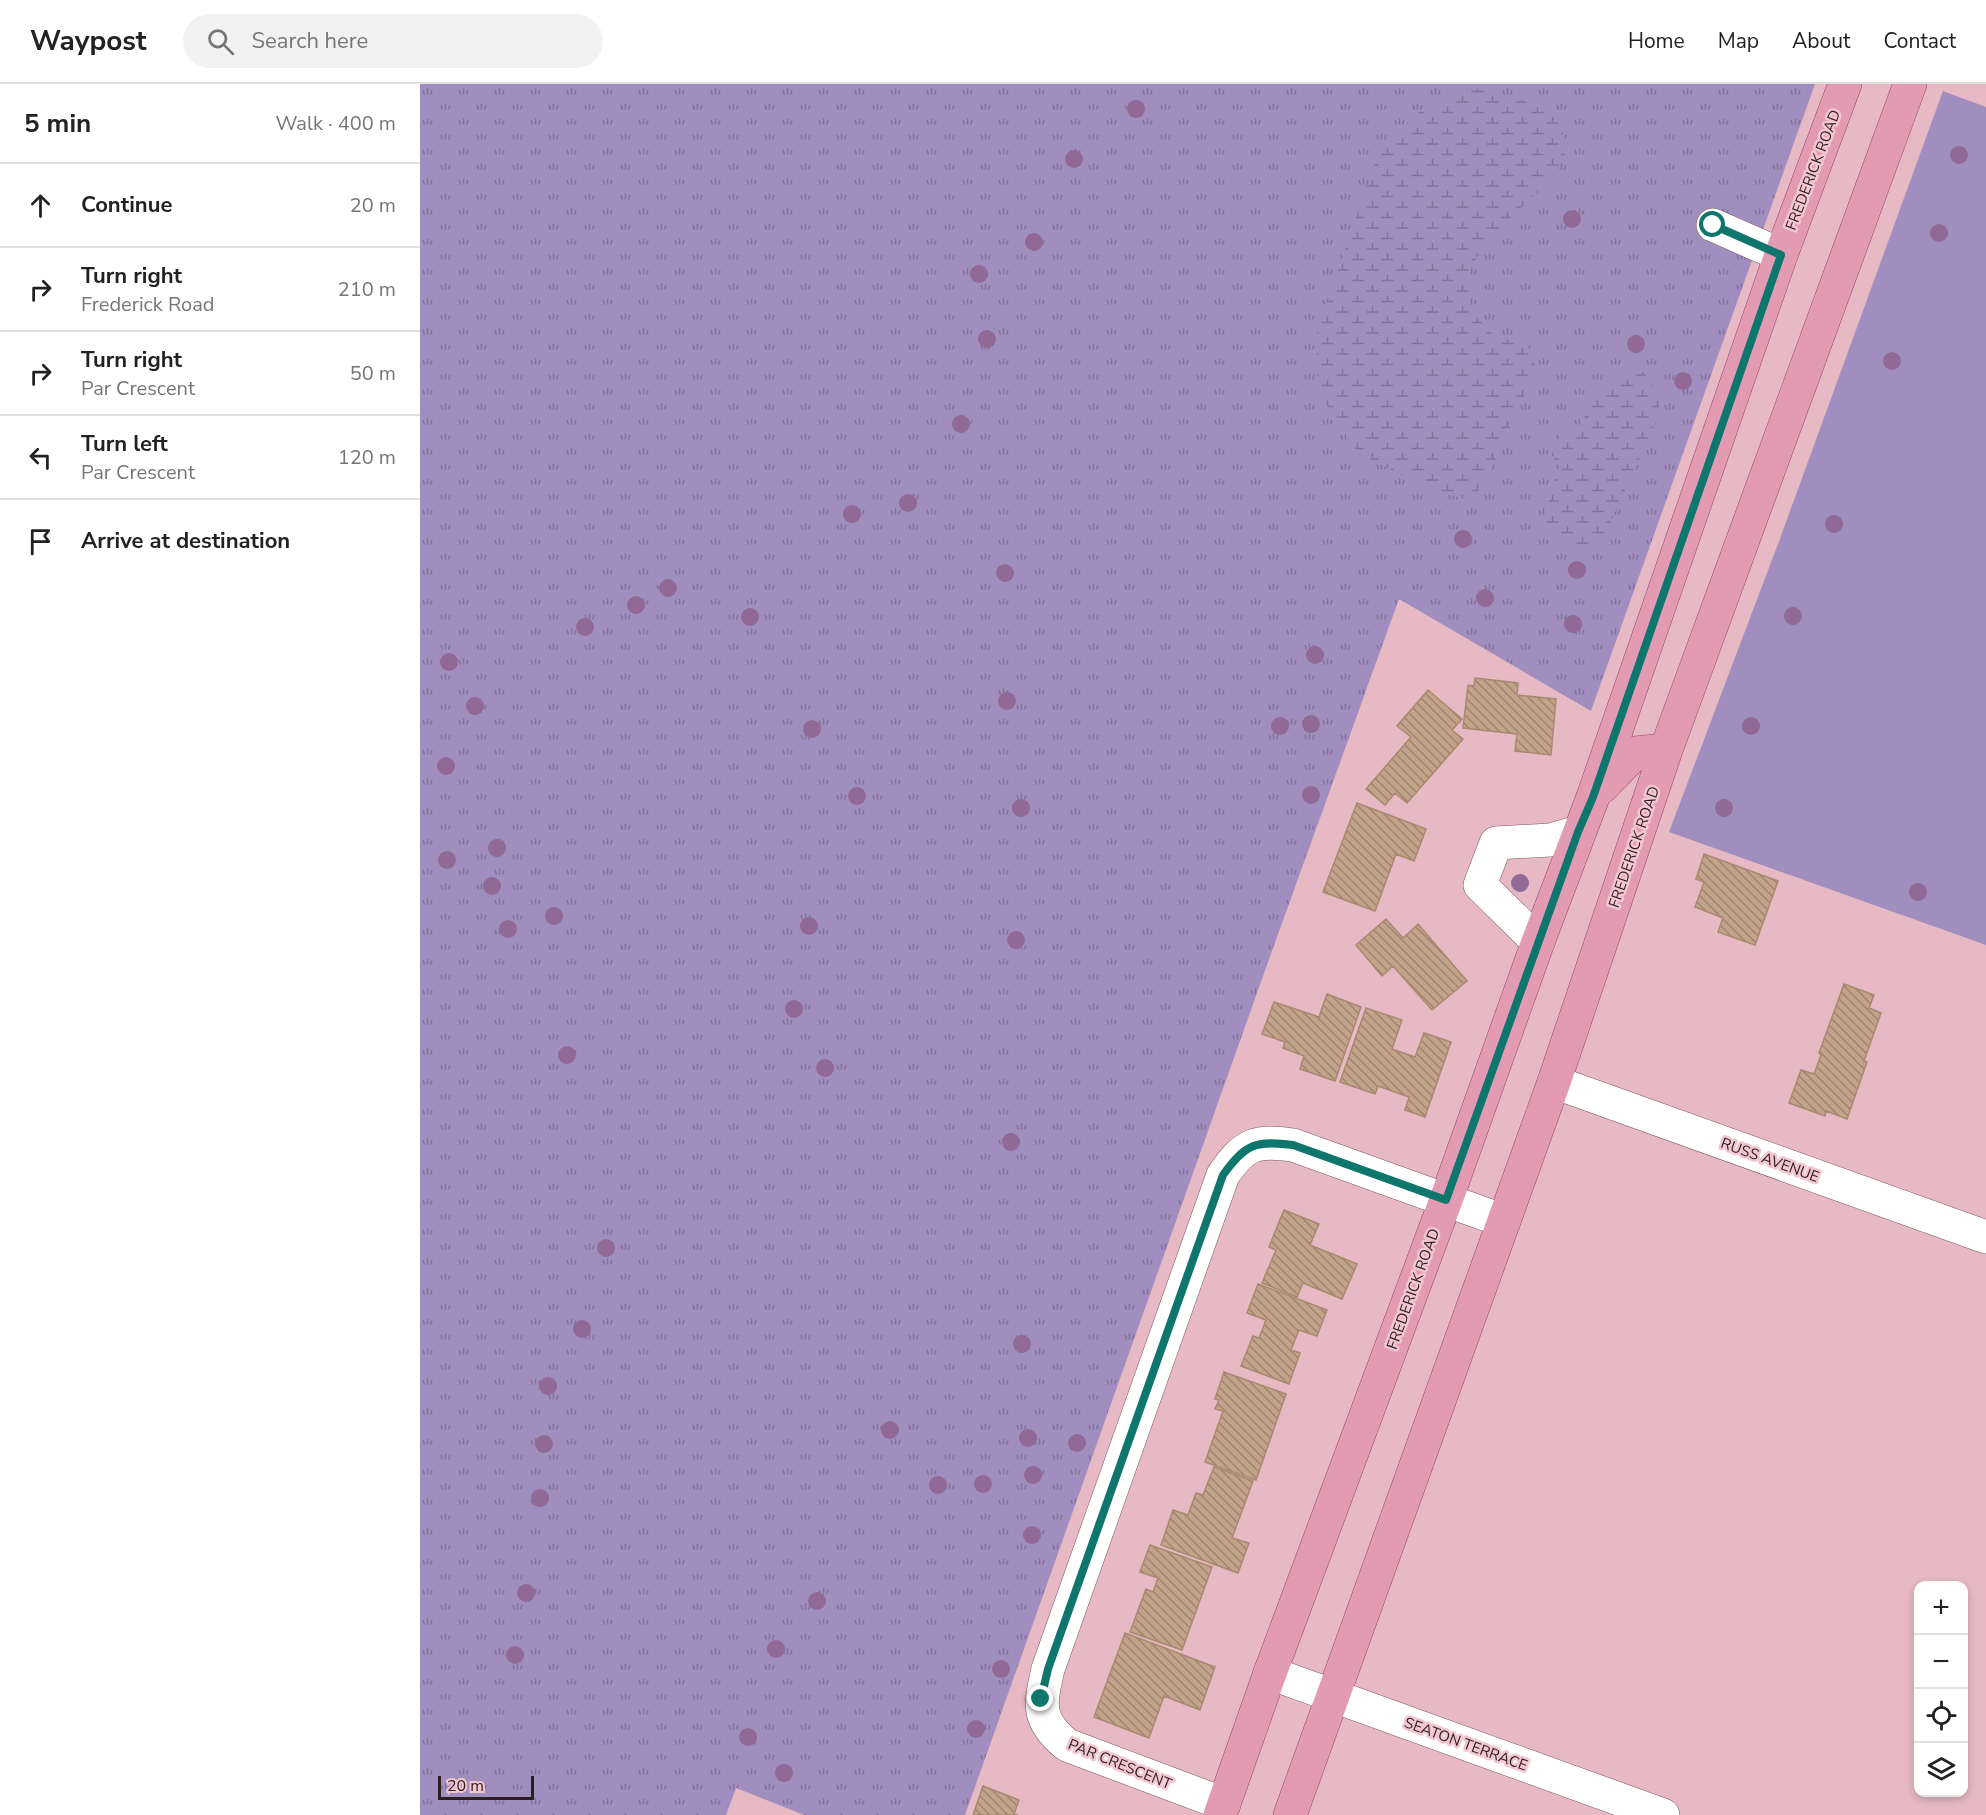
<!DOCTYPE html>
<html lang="en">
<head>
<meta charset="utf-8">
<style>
	body { margin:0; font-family:"Nunito Sans",sans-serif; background:#f2f2f2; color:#222 }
	.controls { position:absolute; right:18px; bottom:18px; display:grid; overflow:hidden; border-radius:12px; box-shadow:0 3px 9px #0003 }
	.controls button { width:54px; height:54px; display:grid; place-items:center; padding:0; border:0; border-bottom:2px solid #e0e0e0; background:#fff; color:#222; font:30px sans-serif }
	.scale { position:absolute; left:18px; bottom:15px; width:96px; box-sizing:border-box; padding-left:6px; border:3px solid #2e1e22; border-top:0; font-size:16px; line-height:21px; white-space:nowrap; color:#2e1e22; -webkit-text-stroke:4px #f3c6d1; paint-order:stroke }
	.stop { position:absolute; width:18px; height:18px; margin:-14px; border:4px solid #0f766e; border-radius:50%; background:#fff }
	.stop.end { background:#0f766e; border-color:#fff; box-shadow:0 2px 6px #0008 }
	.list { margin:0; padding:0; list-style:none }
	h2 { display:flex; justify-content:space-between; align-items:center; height:78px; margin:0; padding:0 24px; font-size:26px }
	h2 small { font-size:20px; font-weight:400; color:#767676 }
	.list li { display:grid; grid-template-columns:39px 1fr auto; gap:18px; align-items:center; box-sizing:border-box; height:84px; padding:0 24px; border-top:2px solid #e0e0e0 }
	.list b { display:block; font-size:22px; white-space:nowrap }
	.list p { margin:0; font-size:20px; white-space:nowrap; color:#767676 }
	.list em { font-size:20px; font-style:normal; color:#767676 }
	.icon { flex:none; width:33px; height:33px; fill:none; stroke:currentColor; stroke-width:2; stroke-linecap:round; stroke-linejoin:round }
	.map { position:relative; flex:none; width:1566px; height:1731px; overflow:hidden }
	header { display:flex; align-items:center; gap:36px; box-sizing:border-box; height:84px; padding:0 30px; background:#fff; border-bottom:2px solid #e0e0e0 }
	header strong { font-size:28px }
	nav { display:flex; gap:33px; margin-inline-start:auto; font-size:21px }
	.search { width:420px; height:54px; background:#f2f2f2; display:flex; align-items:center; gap:15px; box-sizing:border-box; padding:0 21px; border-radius:33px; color:#767676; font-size:22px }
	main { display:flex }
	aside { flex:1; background:#fff }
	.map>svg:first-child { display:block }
</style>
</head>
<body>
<header>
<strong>Waypost</strong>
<div class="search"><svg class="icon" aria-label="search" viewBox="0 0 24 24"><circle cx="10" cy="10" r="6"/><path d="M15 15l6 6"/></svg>Search here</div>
<nav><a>Home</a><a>Map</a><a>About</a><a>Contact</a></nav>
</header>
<main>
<aside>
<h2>5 min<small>Walk · 400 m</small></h2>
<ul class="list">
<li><svg class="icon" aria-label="ahead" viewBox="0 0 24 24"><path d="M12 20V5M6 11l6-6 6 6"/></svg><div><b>Continue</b></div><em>20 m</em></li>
<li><svg class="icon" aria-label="right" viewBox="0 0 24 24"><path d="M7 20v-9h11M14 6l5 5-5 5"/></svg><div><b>Turn right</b><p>Frederick Road</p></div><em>210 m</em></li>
<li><svg class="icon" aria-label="right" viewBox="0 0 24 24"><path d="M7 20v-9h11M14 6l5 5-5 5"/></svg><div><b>Turn right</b><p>Par Crescent</p></div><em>50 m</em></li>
<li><svg class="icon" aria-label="left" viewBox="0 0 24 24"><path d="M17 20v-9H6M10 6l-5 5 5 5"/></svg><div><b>Turn left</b><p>Par Crescent</p></div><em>120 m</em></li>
<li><svg class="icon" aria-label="arrive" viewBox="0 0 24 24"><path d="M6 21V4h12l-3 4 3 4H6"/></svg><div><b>Arrive at destination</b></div></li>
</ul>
</aside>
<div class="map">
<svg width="1566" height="1731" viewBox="0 0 1566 1731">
	<defs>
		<pattern id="grass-tufts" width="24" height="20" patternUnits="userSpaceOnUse" patternTransform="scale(1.5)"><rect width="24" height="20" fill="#a08ebe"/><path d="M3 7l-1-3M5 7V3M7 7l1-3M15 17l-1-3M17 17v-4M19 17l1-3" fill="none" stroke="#83739a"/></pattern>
		<pattern id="wetland-marsh" width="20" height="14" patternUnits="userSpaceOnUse" patternTransform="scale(1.5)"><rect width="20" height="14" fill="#a08ebe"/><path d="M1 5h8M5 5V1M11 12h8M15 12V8" fill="none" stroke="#83739a"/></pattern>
		<pattern id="building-back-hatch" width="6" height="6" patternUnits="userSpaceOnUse" patternTransform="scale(1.5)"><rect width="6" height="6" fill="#c3a389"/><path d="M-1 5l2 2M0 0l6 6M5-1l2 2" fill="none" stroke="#9f8470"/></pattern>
	</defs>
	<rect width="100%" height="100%" fill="#e6b9c4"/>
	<path fill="url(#grass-tufts)" d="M0 0H1395L1171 627 979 515 848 878 545 1731H384L316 1704 306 1731H0Z"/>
	<path fill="url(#wetland-marsh)" d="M1053 4 1098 14 1136 31 1148 62 1135 93 1078 145 1051 182 1050 226 1075 253 1107 260 1116 286 1068 393 1051 417 1004 402 938 369 897 307V247L961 61 1001 27Z
		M1224 288 1238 309 1240 329 1182 457 1164 464 1130 448 1124 435 1139 381 1131 370 1140 349H1155L1185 299 1202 289Z"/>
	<path fill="#a08ebe" d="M1523 7 1566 23V861L1249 748 1358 460Z"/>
	<path fill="url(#building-back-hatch)" stroke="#a8896f" stroke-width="1.5" d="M1055 594 1098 599 1097 611 1136 615 1131 671 1095 667 1097 650 1043 644 1048 601 1054 602Z
		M1008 606 1042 635 1032 646 1043 655 987 719 975 709 965 721 946 705 991 653 977 642Z
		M937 719 1006 745 994 777 976 770 955 827 903 808Z
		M1284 770 1358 797 1335 861 1298 848 1303 834 1275 823 1284 798 1276 795Z
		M966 835 983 854 998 840 1047 897 1012 926 973 882 962 892 936 861Z
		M1424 900 1454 911 1449 924 1461 929 1444 977 1447 978 1427 1035 1406 1027 1405 1032 1369 1019 1381 986 1394 990 1401 971 1399 969Z
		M907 910 941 923 915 997 880 985 884 972 863 964 865 958 842 950 854 918 899 933Z
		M946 924 982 936 972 965 995 973 1004 949 1031 958 1005 1033 985 1026 989 1013 958 1002 955 1010 920 998Z
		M864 1126 899 1140 890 1161 937 1180 922 1215 883 1199 877 1213 842 1199 856 1166 849 1163Z
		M838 1200 907 1226 897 1252 879 1246 871 1266 880 1269 869 1300 821 1282 833 1252 839 1254 846 1236 827 1229Z
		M804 1288 866 1310 836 1396 785 1378 803 1327 795 1325 799 1316 795 1315Z
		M794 1383 833 1397 812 1454 829 1459 818 1489 741 1461 753 1426 768 1431 776 1409 783 1411Z
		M730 1461 792 1483 762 1566 710 1548 726 1505 733 1508 738 1494 720 1488Z
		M705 1549 795 1583 780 1626 744 1612 729 1654 674 1633Z
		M563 1702 599 1716 594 1730 598 1731H553Z"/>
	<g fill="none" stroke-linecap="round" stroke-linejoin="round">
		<g stroke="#7f5863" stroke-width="34">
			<path id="minor" d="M1293 141 1361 171
				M1118 858 1060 801 1076 759 1130 756 1158 748
				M1134 998 1566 1153
				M850 1589 1243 1731
				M804 1720 647 1661C616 1636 620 1620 628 1585L803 1091C825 1059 836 1056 873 1061L1084 1137"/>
		</g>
		<g stroke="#984460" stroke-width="34">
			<path id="major" d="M1182 703 1215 669 1246 666
				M800 1731 850 1589 1026 1116 1118 858 1173 713 1361 171 1425 0
				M870 1731 1134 998 1246 666 1490 0"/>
		</g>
		<use href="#minor" stroke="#fff" stroke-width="33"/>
		<use href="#major" stroke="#e39bb3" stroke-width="33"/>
	</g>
	<g fill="#906996">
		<circle cx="716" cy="25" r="9"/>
		<circle cx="1539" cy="71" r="9"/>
		<circle cx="654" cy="75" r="9"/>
		<circle cx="1152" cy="135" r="9"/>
		<circle cx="1519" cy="149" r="9"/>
		<circle cx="614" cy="158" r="9"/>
		<circle cx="559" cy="190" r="9"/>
		<circle cx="567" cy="255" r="9"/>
		<circle cx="1216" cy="260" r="9"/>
		<circle cx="1472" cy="277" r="9"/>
		<circle cx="1263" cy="297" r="9"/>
		<circle cx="541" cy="340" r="9"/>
		<circle cx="488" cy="419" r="9"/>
		<circle cx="432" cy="430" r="9"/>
		<circle cx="1414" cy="440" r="9"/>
		<circle cx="1043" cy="455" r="9"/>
		<circle cx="1157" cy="486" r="9"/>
		<circle cx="585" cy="489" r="9"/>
		<circle cx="248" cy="504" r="9"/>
		<circle cx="1065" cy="514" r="9"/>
		<circle cx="216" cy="521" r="9"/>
		<circle cx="1373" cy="532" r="9"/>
		<circle cx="330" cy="533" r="9"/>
		<circle cx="1153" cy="540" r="9"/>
		<circle cx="165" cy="543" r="9"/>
		<circle cx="895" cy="571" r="9"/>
		<circle cx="29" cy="578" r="9"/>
		<circle cx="587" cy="617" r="9"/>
		<circle cx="55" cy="622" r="9"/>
		<circle cx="891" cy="640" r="9"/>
		<circle cx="860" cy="642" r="9"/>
		<circle cx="1331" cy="642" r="9"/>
		<circle cx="392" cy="645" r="9"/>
		<circle cx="26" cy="682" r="9"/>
		<circle cx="891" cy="711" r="9"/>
		<circle cx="437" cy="712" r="9"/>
		<circle cx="601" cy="724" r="9"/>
		<circle cx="1304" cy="724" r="9"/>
		<circle cx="77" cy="764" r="9"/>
		<circle cx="27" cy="776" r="9"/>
		<circle cx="1100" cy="799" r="9"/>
		<circle cx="72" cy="802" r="9"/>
		<circle cx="1498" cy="808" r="9"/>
		<circle cx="134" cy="832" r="9"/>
		<circle cx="389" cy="842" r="9"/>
		<circle cx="88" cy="845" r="9"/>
		<circle cx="596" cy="856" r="9"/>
		<circle cx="374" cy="925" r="9"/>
		<circle cx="147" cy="971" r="9"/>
		<circle cx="405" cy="984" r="9"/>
		<circle cx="591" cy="1058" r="9"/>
		<circle cx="186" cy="1164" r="9"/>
		<circle cx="162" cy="1245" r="9"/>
		<circle cx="602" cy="1260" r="9"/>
		<circle cx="128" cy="1302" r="9"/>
		<circle cx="470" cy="1346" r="9"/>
		<circle cx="608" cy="1354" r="9"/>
		<circle cx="657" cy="1359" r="9"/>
		<circle cx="124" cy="1360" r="9"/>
		<circle cx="613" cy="1391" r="9"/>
		<circle cx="563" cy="1400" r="9"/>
		<circle cx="518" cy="1401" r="9"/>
		<circle cx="120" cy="1414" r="9"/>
		<circle cx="612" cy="1451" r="9"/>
		<circle cx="106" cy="1509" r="9"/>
		<circle cx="397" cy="1517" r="9"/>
		<circle cx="356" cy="1565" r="9"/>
		<circle cx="95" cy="1571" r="9"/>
		<circle cx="581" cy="1585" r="9"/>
		<circle cx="556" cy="1645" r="9"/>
		<circle cx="328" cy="1653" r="9"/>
		<circle cx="364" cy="1689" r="9"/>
	</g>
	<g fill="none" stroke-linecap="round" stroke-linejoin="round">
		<path stroke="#0f766e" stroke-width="8" d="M621 1615 628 1585 803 1091C825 1060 836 1056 873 1061L1026 1116 1158 748 1173 713 1361 171 1293 141"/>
	</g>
	<g text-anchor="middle" stroke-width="5" stroke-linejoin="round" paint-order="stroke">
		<g font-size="15" fill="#2e1e22" stroke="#f3c6d1">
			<text transform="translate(1393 86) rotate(-69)" y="5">FREDERICK ROAD</text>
			<text transform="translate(1214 763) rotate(-71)" y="5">FREDERICK ROAD</text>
			<text transform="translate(1350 1076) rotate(20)" y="5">RUSS AVENUE</text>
			<text transform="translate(993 1205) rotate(-70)" y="5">FREDERICK ROAD</text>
			<text transform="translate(1046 1660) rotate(20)" y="5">SEATON TERRACE</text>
			<text transform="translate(700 1680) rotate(22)" y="5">PAR CRESCENT</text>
		</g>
	</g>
</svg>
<div class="controls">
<button>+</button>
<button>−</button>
<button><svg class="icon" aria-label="locate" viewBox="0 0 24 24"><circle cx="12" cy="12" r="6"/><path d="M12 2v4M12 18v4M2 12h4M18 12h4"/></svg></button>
<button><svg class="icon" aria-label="layers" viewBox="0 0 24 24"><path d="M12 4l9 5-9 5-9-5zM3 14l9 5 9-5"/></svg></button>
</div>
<div class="scale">20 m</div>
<div class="stop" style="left:1293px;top:141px"></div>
<div class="stop end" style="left:621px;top:1615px"></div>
</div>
</main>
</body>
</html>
